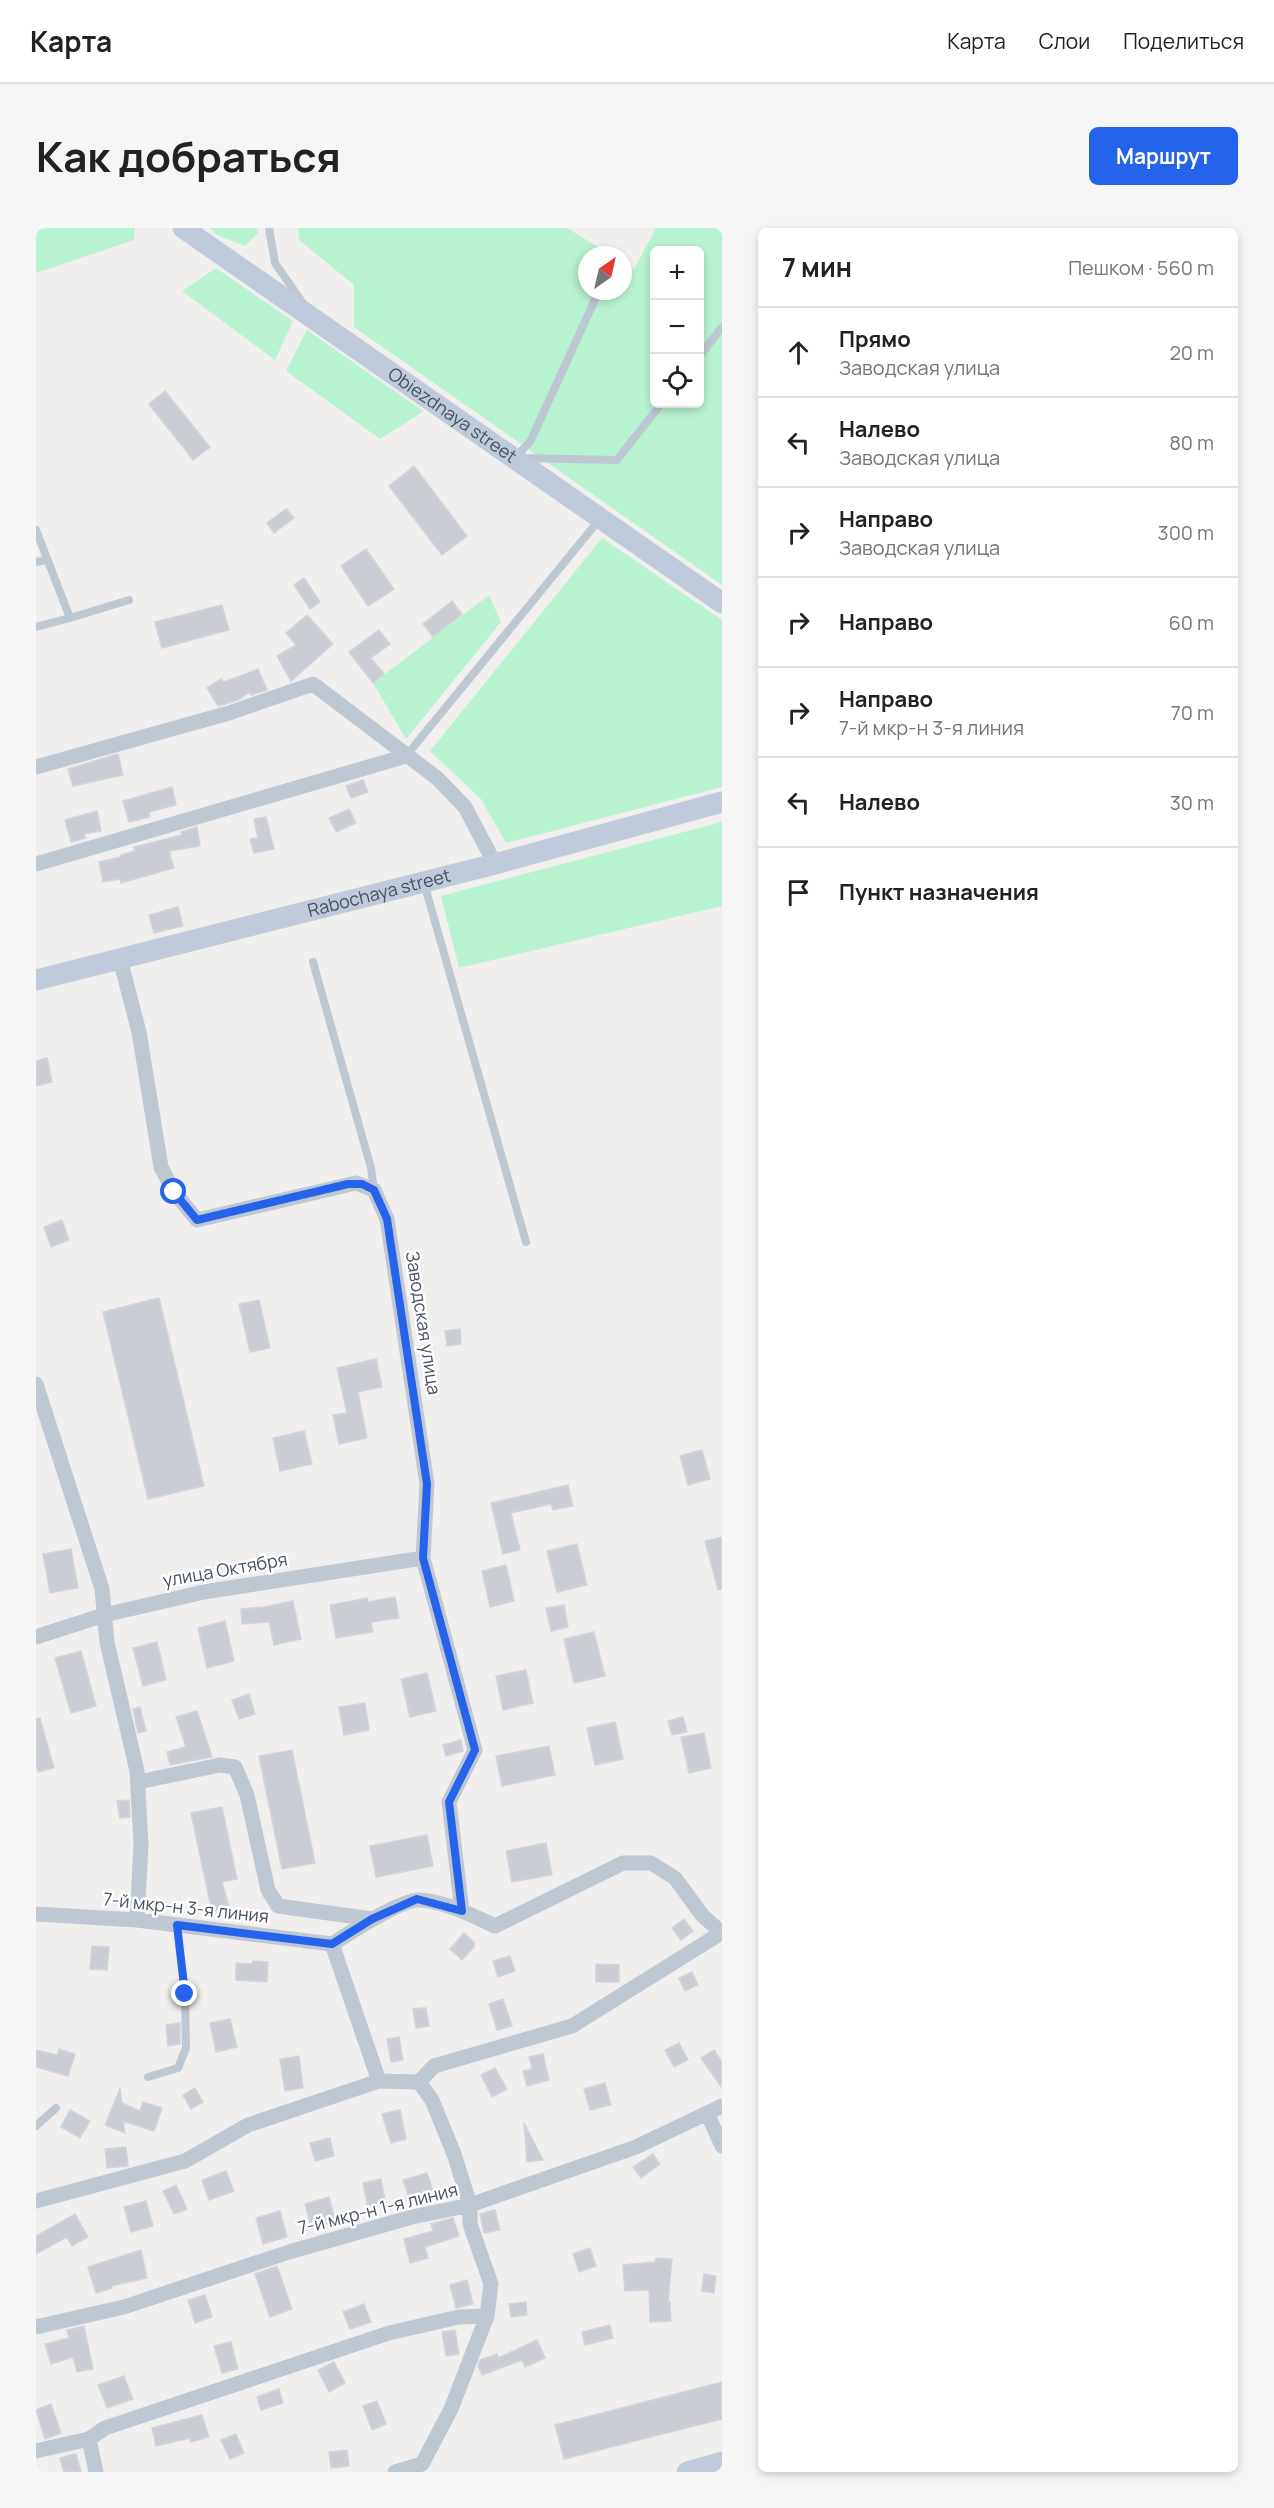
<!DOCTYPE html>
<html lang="ru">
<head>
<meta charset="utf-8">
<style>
	body { margin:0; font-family:Manrope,sans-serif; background:#f6f6f6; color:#222 }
	.controls { position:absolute; right:18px; top:18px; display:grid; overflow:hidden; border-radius:9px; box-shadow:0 3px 9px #0003 }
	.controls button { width:54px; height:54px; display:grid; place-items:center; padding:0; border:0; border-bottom:2px solid #e0e0e0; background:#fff; color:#222; font:30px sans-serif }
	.compass { position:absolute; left:542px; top:18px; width:54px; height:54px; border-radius:50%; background:#fff; box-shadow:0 3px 9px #0003; rotate:34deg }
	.stop { position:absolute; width:18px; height:18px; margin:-14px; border:4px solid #2563eb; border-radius:50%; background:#fff }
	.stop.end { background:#2563eb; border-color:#fff; box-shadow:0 2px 6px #0008 }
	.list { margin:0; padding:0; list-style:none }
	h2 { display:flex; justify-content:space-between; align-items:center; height:78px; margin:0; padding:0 24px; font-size:26px }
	h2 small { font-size:20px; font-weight:400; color:#767676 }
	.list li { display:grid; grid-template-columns:39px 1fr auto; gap:18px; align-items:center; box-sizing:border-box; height:90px; padding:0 24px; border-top:2px solid #e0e0e0 }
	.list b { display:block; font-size:22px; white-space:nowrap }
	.list p { margin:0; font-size:20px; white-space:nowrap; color:#767676 }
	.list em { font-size:20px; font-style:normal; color:#767676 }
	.icon { flex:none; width:33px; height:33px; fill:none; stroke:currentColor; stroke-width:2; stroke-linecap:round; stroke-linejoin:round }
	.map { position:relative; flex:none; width:686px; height:2244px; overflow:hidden; border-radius:9px }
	header { display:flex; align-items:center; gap:36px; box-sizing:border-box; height:84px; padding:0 30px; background:#fff; border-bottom:2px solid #e0e0e0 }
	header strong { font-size:28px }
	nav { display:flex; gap:33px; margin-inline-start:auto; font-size:21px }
	.intro { display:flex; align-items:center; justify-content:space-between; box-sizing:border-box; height:144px; padding:0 36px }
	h1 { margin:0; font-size:42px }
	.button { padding:15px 27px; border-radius:9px; background:#2563eb; color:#fff; font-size:21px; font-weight:700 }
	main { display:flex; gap:36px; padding:0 36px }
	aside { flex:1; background:#fff; border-radius:9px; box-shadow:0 3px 9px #0003 }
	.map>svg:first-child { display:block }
</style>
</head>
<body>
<header>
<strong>Карта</strong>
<nav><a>Карта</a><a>Слои</a><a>Поделиться</a></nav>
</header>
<div class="intro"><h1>Как добраться</h1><a class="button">Маршрут</a></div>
<main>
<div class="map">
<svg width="686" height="2244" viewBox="0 0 686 2244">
	<rect width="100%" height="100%" fill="#f1eeee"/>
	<path fill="#b8f3d1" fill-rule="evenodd" d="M0 0H99L98 12 0 45Z
		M174 0H220L222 5 209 18 181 7Z
		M262 0H531L575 27H551V63H587V34L598 41 620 0H686V357L318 99V57L263 12ZM618 22H664V176H618Z
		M180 40 257 93 239 132 146 63Z
		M271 102 387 183H388L344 211 250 143Z
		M566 310 686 392V559L470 615 445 571 394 523Z
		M453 367 465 394 370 511 337 455Z
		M686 594V678L423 740 405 668Z"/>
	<path fill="#cacdd4" stroke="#d2d4db" stroke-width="1.5" d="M129 163 174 219 157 232 113 176Z
		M378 238 431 308 406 327 353 258Z
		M250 281 258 290 238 305 231 295Z
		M330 321 358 361 332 378 305 338Z
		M268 350 284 374 274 381 258 357Z
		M416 373 426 386 397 409 387 396Z
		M186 377 193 402 126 420 119 394Z
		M271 387 297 416 255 453 241 428 260 417 250 405Z
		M343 402 354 416 335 430 348 446 337 455 313 424Z
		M222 441 231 462 215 467 214 464 202 472 182 478 171 460 185 451 188 454Z
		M82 526 87 547 37 558 32 541Z
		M327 552 332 564 315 570 310 558Z
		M136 559 140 577 113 584 114 589 93 594 87 573Z
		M313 581 320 595 300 604 293 590Z
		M61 583 65 603 48 606 50 610 35 614 29 592Z
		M230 589 238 621 218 625 214 611 222 610 218 591Z
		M161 599 164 618 133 623 138 640 85 655 84 651 67 654 63 634 85 629V627L99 623 98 619 146 607 145 604Z
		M142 679 147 698 118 705 113 687Z
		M11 830 16 854 0 858V833Z
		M26 992 33 1012 15 1019 8 999Z
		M123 1070 168 1258 112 1271 67 1084Z
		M223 1072 234 1120 214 1124 203 1076Z
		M424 1101 425 1116 411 1118 409 1103Z
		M340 1131 346 1159 322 1164 331 1210 303 1216 297 1187 311 1185 301 1140Z
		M268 1203 276 1236 244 1243 237 1210Z
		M666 1222 674 1251 652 1257 644 1228Z
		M532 1257 537 1278 517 1282 515 1276 475 1285 484 1322 467 1326 455 1275Z
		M686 1309V1361L682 1362 669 1313Z
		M541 1316 551 1357 521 1364 511 1323Z
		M35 1321 42 1360 14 1365 7 1326Z
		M470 1337 478 1373 454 1379 446 1343Z
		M359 1369 363 1390 335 1394 337 1404 300 1410 294 1377 331 1370 332 1374Z
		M257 1373 265 1411 238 1417 233 1394 206 1396 205 1381 229 1379Z
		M528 1377 532 1399 515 1403 510 1380Z
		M189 1393 198 1433 171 1440 162 1400Z
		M558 1404 569 1448 538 1455 528 1411Z
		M121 1414 130 1452 107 1458 97 1420Z
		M45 1423 60 1478 35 1485 19 1430Z
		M490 1442 497 1475 467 1482 460 1448Z
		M391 1445 400 1483 374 1489 365 1451Z
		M213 1466 219 1486 203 1491 196 1472Z
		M329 1475 333 1502 308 1507 303 1479Z
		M104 1479 110 1503 102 1505 97 1481Z
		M161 1483 176 1529 134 1537 131 1524 150 1519 140 1489Z
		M647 1489 651 1504 636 1507 632 1493Z
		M4 1490 18 1540 2 1544 0 1537V1491Z
		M579 1494 587 1531 559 1537 551 1500Z
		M668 1505 675 1540 653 1545 645 1509Z
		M425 1512 427 1523 410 1528 407 1517Z
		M513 1518 519 1547 466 1558 460 1528Z
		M256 1522 279 1635 246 1641 223 1528Z
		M93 1572 94 1589 84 1590 81 1573Z
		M186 1579 201 1651 186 1654 193 1679 176 1684 155 1585Z
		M391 1607 397 1638 340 1649 334 1618Z
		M510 1615 516 1647 476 1654 470 1623Z
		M648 1691 657 1703 645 1712 636 1700Z
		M428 1705 438 1714V1719L426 1732 414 1721Z
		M56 1718 73 1719 71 1742 54 1741Z
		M474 1728 479 1743 462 1749 457 1733Z
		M217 1733 232 1734 231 1754 200 1752V1735L216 1736Z
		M560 1736 583 1737V1754H560Z
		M656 1744 662 1757 649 1763 643 1750Z
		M467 1771 476 1798 461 1802 453 1776Z
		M385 1780H390L393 1798 380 1800 377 1781Z
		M194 1791 201 1819 180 1824 174 1795Z
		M144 1795V1816L132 1818 130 1797Z
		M363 1809 367 1832 355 1834 351 1811Z
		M643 1815 652 1832 638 1839 629 1822Z
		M23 1821 39 1826 32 1848 0 1839V1822L21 1827Z
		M678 1822 686 1834V1860L665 1830Z
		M507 1826 513 1852 491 1858 487 1843 496 1841 493 1829Z
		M263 1828 267 1860 249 1863 244 1831Z
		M459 1840 471 1861 456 1869 445 1847Z
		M569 1855 575 1877 554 1882 548 1861Z
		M159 1860 167 1874 155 1881 147 1867Z
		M84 1861 86 1875 104 1883 107 1874 126 1880 118 1903 87 1893 89 1905 69 1897Z
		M34 1882 54 1893 44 1910 25 1899Z
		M364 1882 370 1911 355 1915 346 1886Z
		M488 1895 507 1932 491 1934Z
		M294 1910 298 1928 279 1933 274 1915Z
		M90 1919 92 1938 71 1940 69 1921Z
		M617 1926 624 1936 605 1950 597 1939Z
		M190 1943 198 1963 173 1972 166 1952Z
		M391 1945 397 1963 373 1970 367 1952Z
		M345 1951 350 1976 332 1980 327 1955Z
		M140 1957 151 1981 138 1986 127 1963Z
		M293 1969 300 1994 276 2001 269 1976Z
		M110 1973 117 1998 95 2004 88 1979Z
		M459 1982 464 2002 448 2005 444 1986Z
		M244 1983 251 2009 227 2016 220 1990Z
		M39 1986 52 2009 36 2018 31 2009 0 2026V2008Z
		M417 1990 423 2008 389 2019 392 2030 374 2035 368 2011 397 2003 395 1996Z
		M554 2020 560 2038 543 2044 537 2026Z
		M105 2022 111 2050 75 2058 76 2060 60 2065 52 2039Z
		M620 2030 636 2031 632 2074H634L635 2093 614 2094 613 2062 589 2063 587 2037 619 2034Z
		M241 2038 256 2081 234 2089 219 2046Z
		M668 2046 680 2048 678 2065 666 2063Z
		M431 2052 437 2076 420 2080 414 2057Z
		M169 2067 176 2089 159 2095 152 2072Z
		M490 2074 491 2087 475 2089 473 2076Z
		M328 2076 335 2094 314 2101 307 2084Z
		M574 2097 577 2110 549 2117 546 2104Z
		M48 2098 57 2141 41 2144 37 2129 15 2136 9 2116 33 2110 31 2102Z
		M419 2102 423 2126 410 2128 406 2104Z
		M501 2112 509 2130 489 2139 486 2132 446 2147 442 2138 444 2132 461 2126 462 2130Z
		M195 2114 202 2141 186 2145 178 2118Z
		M298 2134 309 2155 293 2164 282 2142Z
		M88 2148 97 2171 71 2180 62 2157Z
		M686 2154V2191L528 2231 519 2197Z
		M243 2161 247 2175 225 2182 221 2169Z
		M341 2173 350 2196 336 2202 327 2178Z
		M15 2176 25 2205 9 2211 0 2182Z
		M166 2187 173 2209 155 2214 154 2210 120 2218 116 2200Z
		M200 2206 208 2225 194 2231 185 2212Z
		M311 2222 313 2238 295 2240 293 2224Z
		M40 2226 45 2244H28L24 2230Z"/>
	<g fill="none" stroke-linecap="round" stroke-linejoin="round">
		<path stroke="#bec8d2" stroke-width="8" d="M233 0 239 35 266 74
			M664 128 686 99
			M479 229 494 214 563 63
			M486 230 581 232 625 176
			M0 302 34 390 0 399
			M0 334 11 332
			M34 390 93 372
			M370 528 563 292
			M388 655 490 1014
			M277 734 335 940 338 962
			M112 1849 142 1840 150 1820 149 1766 141 1697
			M0 1898 20 1880"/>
		<path stroke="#bec8d2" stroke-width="15" d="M0 539 193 485 277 456 401 550 429 579 459 636
			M0 636 370 528
			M84 731 103 804 125 939 138 964 161 992 320 955 338 962 351 991 391 1256 387 1330 439 1522 413 1574 426 1683
			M0 1156 66 1361 71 1414 101 1543 105 1617 101 1692
			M0 1409 68 1387 168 1364 387 1330
			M102 1554 184 1537 199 1539 211 1567 232 1662 242 1678 336 1691
			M0 1686 101 1692 296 1716
			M296 1716C312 1706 367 1670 384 1672 410 1674 436 1687 459 1698L587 1635H615L639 1650 666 1687 686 1705
			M296 1716 343 1853
			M671 1885 686 1918
			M0 1973 149 1933 212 1897 343 1853 383 1854 398 1838 536 1798 685 1705
			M0 2099 88 2079 253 2024 376 1989 434 1977 600 1919 686 1878
			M53 2211 60 2244
			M0 2223 53 2211 69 2200 353 2105 423 2089 451 2088
			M359 2244 386 2236 415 2181 451 2088 455 2056 434 1996V1977L418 1926 396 1872 383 1854"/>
		<g stroke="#bfcbda" stroke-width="21">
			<path id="s1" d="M147 0 686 375"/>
			<path id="s2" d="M0 752 459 636 686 574"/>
			<path d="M651 2244 686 2234"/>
		</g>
	</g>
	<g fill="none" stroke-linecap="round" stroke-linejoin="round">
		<path stroke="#2563eb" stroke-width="8" d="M138 964 161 992 312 956H326L338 962 351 991 391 1256 387 1330 439 1522 413 1574 426 1683 381 1671 336 1691 296 1716 141 1697 149 1766"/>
	</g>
	<g text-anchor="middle" stroke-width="5" stroke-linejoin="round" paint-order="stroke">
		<g font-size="18" fill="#45515e" stroke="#fff">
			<text dy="6" stroke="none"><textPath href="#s1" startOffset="328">Obiezdnaya street</textPath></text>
			<text dy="6" stroke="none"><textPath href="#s2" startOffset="354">Rabochaya street</textPath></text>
			<text transform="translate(387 1095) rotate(81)" y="6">Заводская улица</text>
			<text transform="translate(189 1342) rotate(-10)" y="6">улица Октября</text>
			<text transform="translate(150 1680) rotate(6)" y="6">7-й мкр-н 3-я линия</text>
			<text transform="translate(342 1981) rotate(-14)" y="6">7-й мкр-н 1-я линия</text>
		</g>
	</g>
</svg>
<div class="controls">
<button>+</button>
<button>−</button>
<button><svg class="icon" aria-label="locate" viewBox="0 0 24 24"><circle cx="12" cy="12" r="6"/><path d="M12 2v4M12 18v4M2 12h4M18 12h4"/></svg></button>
</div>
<svg class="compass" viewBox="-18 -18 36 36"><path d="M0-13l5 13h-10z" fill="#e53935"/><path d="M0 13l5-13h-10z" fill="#767676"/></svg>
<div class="stop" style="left:138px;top:964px"></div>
<div class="stop end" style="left:149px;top:1766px"></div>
</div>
<aside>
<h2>7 мин<small>Пешком · 560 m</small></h2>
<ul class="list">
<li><svg class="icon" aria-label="ahead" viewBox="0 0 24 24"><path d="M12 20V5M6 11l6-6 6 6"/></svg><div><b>Прямо</b><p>Заводская улица</p></div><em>20 m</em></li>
<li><svg class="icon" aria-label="left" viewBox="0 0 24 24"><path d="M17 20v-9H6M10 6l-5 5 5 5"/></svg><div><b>Налево</b><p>Заводская улица</p></div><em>80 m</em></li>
<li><svg class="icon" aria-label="right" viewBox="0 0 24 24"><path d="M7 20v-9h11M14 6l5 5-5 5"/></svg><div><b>Направо</b><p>Заводская улица</p></div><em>300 m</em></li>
<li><svg class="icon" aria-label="right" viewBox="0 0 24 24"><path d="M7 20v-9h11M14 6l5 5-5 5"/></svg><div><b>Направо</b></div><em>60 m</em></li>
<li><svg class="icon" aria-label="right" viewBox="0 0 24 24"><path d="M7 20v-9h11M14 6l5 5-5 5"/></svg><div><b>Направо</b><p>7-й мкр-н 3-я линия</p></div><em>70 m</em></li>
<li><svg class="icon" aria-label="left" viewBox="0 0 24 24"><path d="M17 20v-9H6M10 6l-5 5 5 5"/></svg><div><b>Налево</b></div><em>30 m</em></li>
<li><svg class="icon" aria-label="arrive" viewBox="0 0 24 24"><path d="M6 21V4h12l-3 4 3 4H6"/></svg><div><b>Пункт назначения</b></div></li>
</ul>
</aside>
</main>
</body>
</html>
